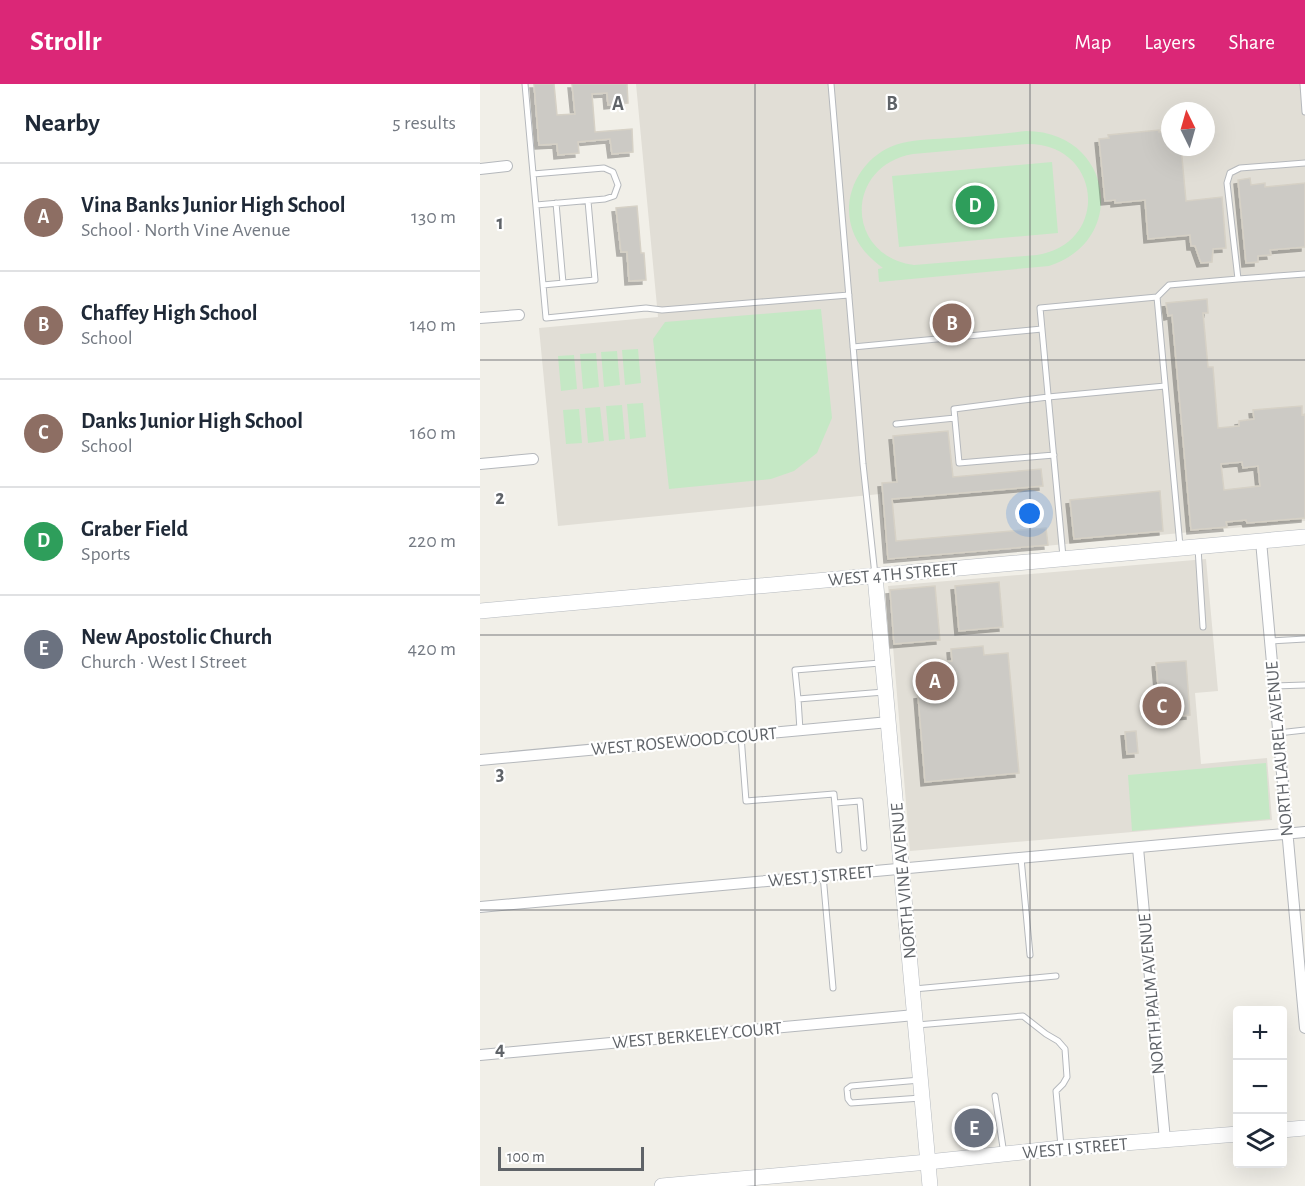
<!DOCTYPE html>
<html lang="en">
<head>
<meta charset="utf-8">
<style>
	body { margin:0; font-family:"Alegreya Sans",sans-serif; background:#f2f2f3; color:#1f2937 }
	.controls { position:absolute; right:18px; bottom:18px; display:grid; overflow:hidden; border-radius:6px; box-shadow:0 6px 24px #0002 }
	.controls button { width:54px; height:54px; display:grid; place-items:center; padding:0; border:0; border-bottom:2px solid #e0e1e3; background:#fff; color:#1f2937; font:30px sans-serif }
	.compass { position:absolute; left:681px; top:18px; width:54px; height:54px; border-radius:50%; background:#fff; box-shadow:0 6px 24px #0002; rotate:355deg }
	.scale { position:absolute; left:18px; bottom:15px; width:146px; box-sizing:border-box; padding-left:6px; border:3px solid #5f6368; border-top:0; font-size:16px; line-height:21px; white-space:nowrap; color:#5f6368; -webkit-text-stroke:4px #fff; paint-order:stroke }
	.you { position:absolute; left:550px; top:430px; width:21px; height:21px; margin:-15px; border:4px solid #fff; border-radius:50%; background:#1a73e8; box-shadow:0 0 0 9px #1a73e833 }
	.badge { display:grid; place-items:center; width:39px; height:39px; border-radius:50%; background:#db2777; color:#fff; font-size:20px; font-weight:700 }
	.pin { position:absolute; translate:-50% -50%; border:3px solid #fff; box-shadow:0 2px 6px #0006 }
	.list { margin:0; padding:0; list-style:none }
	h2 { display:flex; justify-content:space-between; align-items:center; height:78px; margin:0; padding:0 24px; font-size:26px }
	h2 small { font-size:20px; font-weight:400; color:#747a83 }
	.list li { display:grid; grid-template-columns:39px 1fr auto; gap:18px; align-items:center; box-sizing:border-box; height:108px; padding:0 24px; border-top:2px solid #e0e1e3 }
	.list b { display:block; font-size:22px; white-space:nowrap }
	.list p { margin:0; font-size:20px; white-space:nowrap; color:#747a83 }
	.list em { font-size:20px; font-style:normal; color:#747a83 }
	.icon { flex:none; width:33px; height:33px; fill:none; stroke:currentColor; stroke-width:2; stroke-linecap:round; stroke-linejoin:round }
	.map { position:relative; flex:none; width:825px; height:1102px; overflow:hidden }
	header { display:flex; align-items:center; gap:36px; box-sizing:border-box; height:84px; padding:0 30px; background:#db2777; color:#fff }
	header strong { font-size:28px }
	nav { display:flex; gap:33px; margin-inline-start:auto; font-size:21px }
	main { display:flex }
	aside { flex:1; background:#fff }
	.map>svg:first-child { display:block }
</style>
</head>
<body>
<header>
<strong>Strollr</strong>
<nav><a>Map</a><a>Layers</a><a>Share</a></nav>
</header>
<main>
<aside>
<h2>Nearby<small>5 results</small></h2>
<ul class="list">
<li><span class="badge" style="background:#8d6e63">A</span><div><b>Vina Banks Junior High School</b><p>School · North Vine Avenue</p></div><em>130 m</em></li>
<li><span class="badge" style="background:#8d6e63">B</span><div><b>Chaffey High School</b><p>School</p></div><em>140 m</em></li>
<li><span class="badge" style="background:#8d6e63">C</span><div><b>Danks Junior High School</b><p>School</p></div><em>160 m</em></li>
<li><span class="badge" style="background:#2e9e5b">D</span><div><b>Graber Field</b><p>Sports</p></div><em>220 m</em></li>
<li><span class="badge" style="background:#6b7280">E</span><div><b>New Apostolic Church</b><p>Church · West I Street</p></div><em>420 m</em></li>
</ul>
</aside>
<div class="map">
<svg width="825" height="1102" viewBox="0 0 825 1102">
	<defs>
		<filter id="shadow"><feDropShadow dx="-4" dy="4" stdDeviation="0" flood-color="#0004"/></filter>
	</defs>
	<rect width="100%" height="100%" fill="#f1efe8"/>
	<path fill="#e1ded6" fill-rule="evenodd" d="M156 0H825V437L407 477 400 410 78 442 59 244 178 233ZM690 27H726V63H690Z
		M726 475 738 607 715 609 721 680 787 674 792 736 430 767 408 502Z"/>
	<path fill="#c5e8c5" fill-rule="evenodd" d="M546 47C632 47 650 156 569 182L399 198 398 185 403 184C382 169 368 149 369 122 371 92 393 66 422 59 438 55 456 55 473 54 497 52 522 50 546 47ZM547 60C622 59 631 159 557 171L434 181C365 172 364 82 433 70Z
		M572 78 578 149 419 163 412 92Z
		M341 225 352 334 337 369 314 387 291 395 189 405 173 255 185 238Z
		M158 265 161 299 145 301 142 266Z
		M137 267 140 301 124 303 121 268Z
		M116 269 119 303 103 305 100 270Z
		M94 271 97 305 81 307 78 272Z
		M163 319 166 353 150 355 147 320Z
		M142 321 145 355 129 357 126 322Z
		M120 323 124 357 108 359 105 324Z
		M99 325 102 359 86 360 83 326Z
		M786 679 790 735 652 747 648 691Z"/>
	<path fill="#cccac5" stroke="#d6d1c6" stroke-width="1.5" fill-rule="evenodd" filter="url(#shadow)" d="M54 0H74L77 31 95 30 92 0H147L148 19 128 21 127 9 112 10 115 48 152 45 153 68 132 70 130 55 98 58 99 69 78 71 77 60 59 61Z
		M679 46V48L690 47V63H701L706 117 742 113 746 164 733 165 732 178 721 179 715 162H711L710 151 668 155 665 116 635 119V116L625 117 619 55 629 54 628 51Z
		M770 94 771 101 785 99V103L825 99V163L790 166 791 171 778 172V178L766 179 758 96Z
		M157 122 161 169H164L166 196 149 197 147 168H141L136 124Z
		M727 215 728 229H723L728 283H733L738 344 759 342V337L774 335 773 326 822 322V331L825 330V434L767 439 766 436 746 438 747 443 711 446 692 231 688 232 686 219ZM762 378 763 384 778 382 780 402 744 406 741 380Z
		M468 347 473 393 561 385 563 402 412 415 416 457 566 444 568 461 408 475 402 399 417 398 413 352Z
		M680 407 683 447 594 455 590 416Z
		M519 498 523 543 479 547 475 502Z
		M455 502 460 556 414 560 410 506Z
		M503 562 504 571 528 569 539 689 445 698 438 611 447 610 446 599 450 598 448 579 472 577 471 565Z
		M706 577 710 631 681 634 676 579Z
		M656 647 658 669 647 670 645 648Z"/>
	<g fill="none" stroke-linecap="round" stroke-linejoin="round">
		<g stroke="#b5b8bc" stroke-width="7">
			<path id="lane" d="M45 0 66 234 166 224 182 226 369 211
				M351 0 383 380 395 491
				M823 0 825 28
				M825 79 760 84 750 89 747 99 758 195 825 190
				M53 90 124 84 133 88 138 101 134 112 125 115 56 121
				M76 119 83 199
				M63 201 115 196 108 117
				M677 213 689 201 758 195
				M373 263 562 245
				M416 340 475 334
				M574 371 479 379 474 325 568 313 685 302
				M718 464 723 543
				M583 473 560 224 677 213 700 462
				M790 557 825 555
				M400 579 315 586 318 615 404 608
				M794 602 825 601
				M318 615 320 646
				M798 649 825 646
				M261 652 266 717 354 710 359 766
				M355 719 380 717 384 764
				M541 774 550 871
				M343 791 353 904
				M434 905 576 892
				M437 941 543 932 566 950 578 957 585 965 587 993 583 1000 576 1007 581 1062
				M440 996 371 1002 367 1005 368 1015 371 1019 441 1014
				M515 1012 524 1070"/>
		</g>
		<g stroke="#b5b8bc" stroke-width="12">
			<path id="street" d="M0 85 27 82
				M0 234 39 231
				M0 380 53 375
				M781 457 825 944
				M0 676 409 638
				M658 764 685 1056
				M0 823 825 748
				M0 971 435 931"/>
		</g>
		<g stroke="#b6babf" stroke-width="16">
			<path id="secondary" d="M395 492 450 1102
				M0 527 825 453
				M802 1046 825 1044
				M182 1102 448 1078 581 1064 758 1050"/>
		</g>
		<use href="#lane" stroke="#fff" stroke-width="5"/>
		<use href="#street" stroke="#fff" stroke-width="10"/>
		<use href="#secondary" stroke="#fff" stroke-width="15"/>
	</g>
	<path fill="none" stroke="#5f6368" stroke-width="1.5" stroke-opacity="0.55" d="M275 0V1102M550 0V1102M0 276H825M0 551H825M0 826H825"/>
	<g text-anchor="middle" stroke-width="4.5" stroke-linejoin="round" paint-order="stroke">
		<g font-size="18" fill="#5f6368" stroke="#fff">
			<text transform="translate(413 490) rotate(-5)" y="6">WEST 4TH STREET</text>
			<text transform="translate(204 657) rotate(-5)" y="6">WEST ROSEWOOD COURT</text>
			<text transform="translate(799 665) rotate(-95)" y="6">NORTH LAUREL AVENUE</text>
			<text transform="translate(341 792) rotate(-5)" y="6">WEST J STREET</text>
			<text transform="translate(423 797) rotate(-95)" y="6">NORTH VINE AVENUE</text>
			<text transform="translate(671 910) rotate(-95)" y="6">NORTH PALM AVENUE</text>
			<text transform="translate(217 951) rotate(-5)" y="6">WEST BERKELEY COURT</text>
			<text transform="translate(595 1064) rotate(-5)" y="6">WEST I STREET</text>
		</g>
	</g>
	<g font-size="20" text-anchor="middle" font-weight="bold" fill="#5f6368" stroke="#fff" stroke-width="4.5" stroke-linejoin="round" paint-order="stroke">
		<text x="138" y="26">A</text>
		<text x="412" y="26">B</text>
		<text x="20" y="145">1</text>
		<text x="20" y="420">2</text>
		<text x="20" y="696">3</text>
		<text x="20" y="971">4</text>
	</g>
</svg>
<div class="controls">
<button>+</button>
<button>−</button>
<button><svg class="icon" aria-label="layers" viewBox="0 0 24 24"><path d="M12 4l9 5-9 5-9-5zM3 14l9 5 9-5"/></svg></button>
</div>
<svg class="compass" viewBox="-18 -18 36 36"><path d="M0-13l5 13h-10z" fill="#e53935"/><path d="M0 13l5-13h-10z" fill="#747a83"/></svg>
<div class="scale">100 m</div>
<div class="you"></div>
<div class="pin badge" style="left:455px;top:597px;background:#8d6e63">A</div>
<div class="pin badge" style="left:472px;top:239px;background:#8d6e63">B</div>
<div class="pin badge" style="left:682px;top:622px;background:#8d6e63">C</div>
<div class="pin badge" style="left:495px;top:121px;background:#2e9e5b">D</div>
<div class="pin badge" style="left:494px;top:1044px;background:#6b7280">E</div>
</div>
</main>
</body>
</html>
